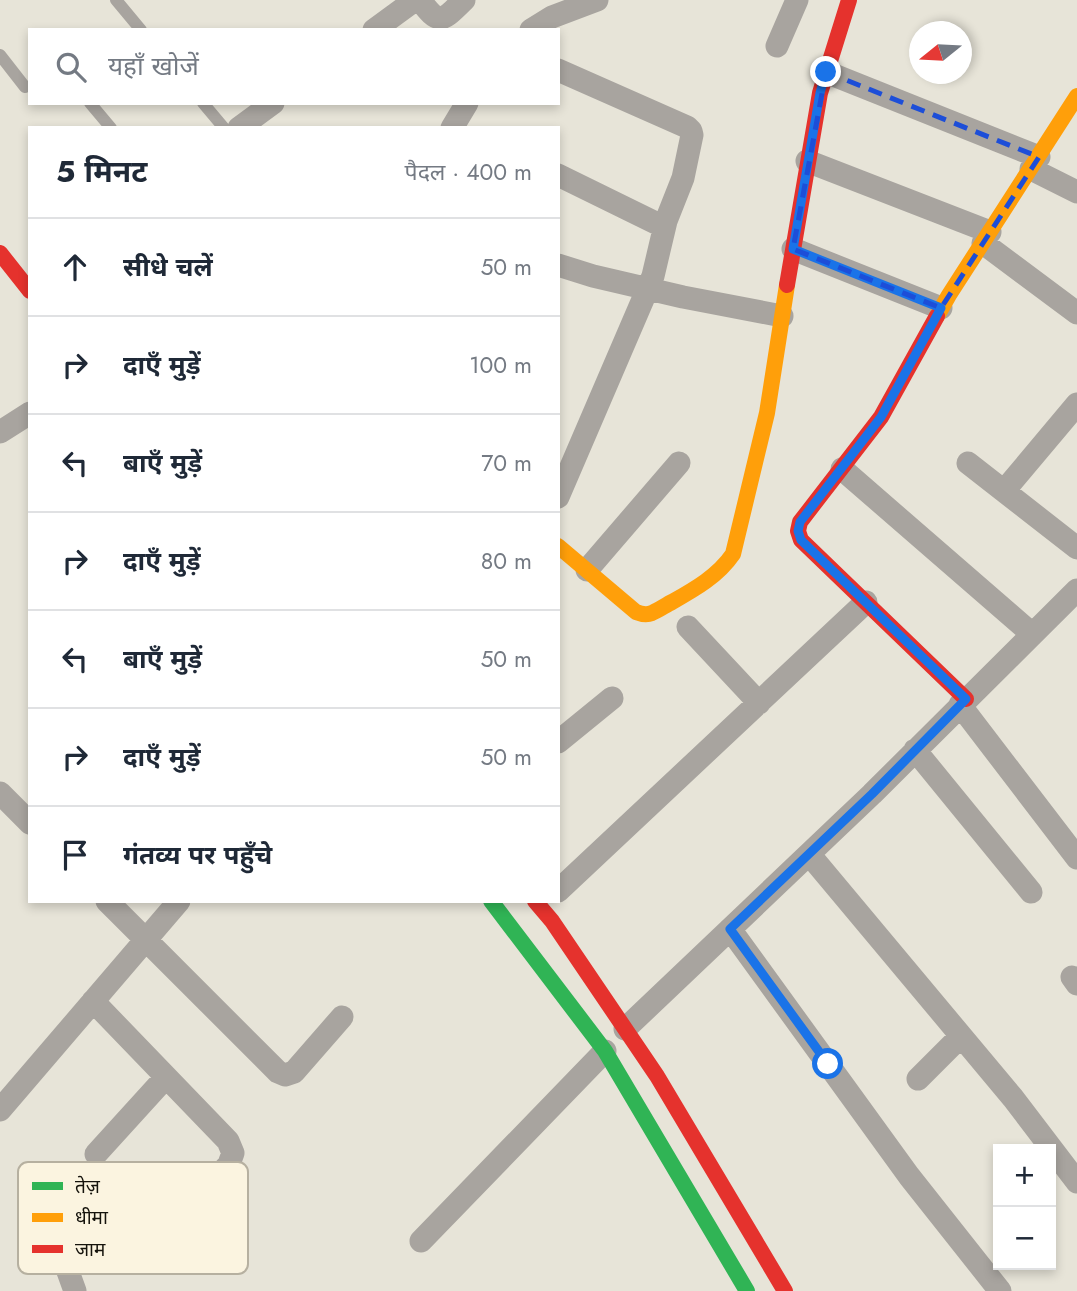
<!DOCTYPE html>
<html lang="hi">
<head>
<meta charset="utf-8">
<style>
	body { margin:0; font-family:Jost,"Noto Sans Devanagari",sans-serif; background:#f2f2f3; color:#1f2937 }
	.controls { position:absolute; right:21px; bottom:21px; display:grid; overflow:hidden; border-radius:0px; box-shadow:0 4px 10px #0003 }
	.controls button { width:63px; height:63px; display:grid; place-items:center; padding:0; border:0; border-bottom:2px solid #e0e1e3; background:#fff; color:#1f2937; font:35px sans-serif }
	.compass { position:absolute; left:909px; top:21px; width:63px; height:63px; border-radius:50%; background:#fff; box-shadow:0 4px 10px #0003; rotate:252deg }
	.stop { position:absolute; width:21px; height:21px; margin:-16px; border:5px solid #1a73e8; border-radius:50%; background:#fff }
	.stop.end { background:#1a73e8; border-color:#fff; box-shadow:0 2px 7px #0008 }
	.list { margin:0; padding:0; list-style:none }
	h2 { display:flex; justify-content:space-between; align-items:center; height:91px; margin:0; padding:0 28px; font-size:30px }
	h2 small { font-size:23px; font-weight:400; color:#747a83 }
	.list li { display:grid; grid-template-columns:46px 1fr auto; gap:21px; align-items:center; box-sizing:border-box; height:98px; padding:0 28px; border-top:2px solid #e0e1e3 }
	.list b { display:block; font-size:26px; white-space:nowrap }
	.list em { font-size:23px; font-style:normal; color:#747a83 }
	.icon { flex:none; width:38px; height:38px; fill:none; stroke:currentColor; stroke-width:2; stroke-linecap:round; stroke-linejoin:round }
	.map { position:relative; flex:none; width:1077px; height:1291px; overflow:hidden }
	.search { position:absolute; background:#fff; box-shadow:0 4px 10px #0003; left:28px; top:28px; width:532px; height:77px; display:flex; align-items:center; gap:18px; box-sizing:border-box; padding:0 24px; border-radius:0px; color:#747a83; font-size:26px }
	.panel { position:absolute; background:#fff; box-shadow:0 4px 10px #0003; left:28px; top:126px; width:532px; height:777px; border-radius:0px }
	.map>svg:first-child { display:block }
</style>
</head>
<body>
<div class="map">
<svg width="1077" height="1291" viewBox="0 0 1077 1291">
	<rect width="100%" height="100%" fill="#e7e4d8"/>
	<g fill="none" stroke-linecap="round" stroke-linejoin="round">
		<path stroke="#a8a49f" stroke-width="12" d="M116 0 141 30
			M0 55 25 87
			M90 103 111 128
			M203 103 224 128"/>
		<path stroke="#a8a49f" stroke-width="23" d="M420 0C440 27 442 21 464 0
			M374 30 415 0
			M531 30 552 17 597 0
			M777 46 797 0
			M558 70 687 127 691 131 692 135 683 178 666 221 653 276 558 497
			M826 72 1039 157
			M239 128 273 103
			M452 128 467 103
			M807 161 990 232
			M1031 169 1077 192
			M558 175 664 227
			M983 243 1077 313
			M793 249 941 308
			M558 265 593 276 683 297 782 316
			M0 432 30 413
			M968 463 1077 548
			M842 469 1032 634
			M1004 491 1077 404
			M587 570 679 463
			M688 627 759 703
			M960 705 1077 858
			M558 742 612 698
			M915 750 1031 892
			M0 793 30 823
			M809 854 1013 1098 1077 1182
			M558 891 866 602
			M107 901 278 1072 285 1075 294 1072 342 1017
			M730 929 909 1176 1000 1291
			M1072 977 1077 984
			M93 1001 228 1141 233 1153 229 1164 180 1220
			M625 1029 872 794 1077 590
			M918 1079 961 1036
			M0 1110 179 901
			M96 1154 166 1077
			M53 1230 75 1291
			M421 1241 605 1051"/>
		<path stroke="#30b455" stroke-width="16" d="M491 901 605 1051 747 1291"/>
		<path stroke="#ff9f0a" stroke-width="16" d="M937 316 949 295 1077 96
			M558 546 636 612C641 614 647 615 652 613 659 610 666 605 672 602 695 589 718 576 733 554L767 413 787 285"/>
		<path stroke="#e5322d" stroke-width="16" d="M0 253 30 291
			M787 285 820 93 849 0
			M937 316 881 417 800 522 798 531 801 540 966 699
			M535 901 552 921 657 1076 785 1291"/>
	</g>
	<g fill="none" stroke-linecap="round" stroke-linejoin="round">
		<path stroke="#1a73e8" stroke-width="9" d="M826 72 820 93 793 249 941 308 881 417 800 522 798 531 801 540 966 699 872 794 730 929 828 1064"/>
	</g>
	<path fill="none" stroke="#1d4ed8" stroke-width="5" stroke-dasharray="14 9" stroke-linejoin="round" d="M826 72 1039 157 941 308 793 249Z"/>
	<rect x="18" y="1162" width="230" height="112" rx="10" fill="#fbf4e0" stroke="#b6b0a0" stroke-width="2"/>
	<rect x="32" y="1182" width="31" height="8" fill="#30b455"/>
	<rect x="32" y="1213" width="31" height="9" fill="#ff9f0a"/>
	<rect x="32" y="1245" width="31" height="8" fill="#e5322d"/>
	<g font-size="19" fill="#15130c">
		<text x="75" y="1193">तेज़</text>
		<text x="75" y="1224">धीमा</text>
		<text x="75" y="1256">जाम</text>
	</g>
</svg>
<div class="controls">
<button>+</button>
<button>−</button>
</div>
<svg class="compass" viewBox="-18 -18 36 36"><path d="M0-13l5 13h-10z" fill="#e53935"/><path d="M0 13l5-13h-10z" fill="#747a83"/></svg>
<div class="stop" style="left:828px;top:1064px"></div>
<div class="stop end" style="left:826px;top:72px"></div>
<div class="search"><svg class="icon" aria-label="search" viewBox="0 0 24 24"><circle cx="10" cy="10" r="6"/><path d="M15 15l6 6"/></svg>यहाँ खोजें</div>
<section class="panel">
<h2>5 मिनट<small>पैदल · 400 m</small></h2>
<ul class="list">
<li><svg class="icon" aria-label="ahead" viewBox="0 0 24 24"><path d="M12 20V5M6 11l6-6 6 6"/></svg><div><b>सीधे चलें</b></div><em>50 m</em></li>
<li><svg class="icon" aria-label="right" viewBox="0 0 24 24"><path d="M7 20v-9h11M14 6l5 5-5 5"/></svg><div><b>दाएँ मुड़ें</b></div><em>100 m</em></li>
<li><svg class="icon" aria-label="left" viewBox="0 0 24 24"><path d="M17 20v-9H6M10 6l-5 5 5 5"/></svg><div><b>बाएँ मुड़ें</b></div><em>70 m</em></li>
<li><svg class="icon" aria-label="right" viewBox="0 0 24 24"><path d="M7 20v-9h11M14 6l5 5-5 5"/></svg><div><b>दाएँ मुड़ें</b></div><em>80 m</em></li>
<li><svg class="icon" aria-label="left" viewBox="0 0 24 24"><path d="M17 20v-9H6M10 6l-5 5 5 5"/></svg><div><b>बाएँ मुड़ें</b></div><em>50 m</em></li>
<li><svg class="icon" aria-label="right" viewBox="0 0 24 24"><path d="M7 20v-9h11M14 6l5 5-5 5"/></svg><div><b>दाएँ मुड़ें</b></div><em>50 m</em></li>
<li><svg class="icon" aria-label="arrive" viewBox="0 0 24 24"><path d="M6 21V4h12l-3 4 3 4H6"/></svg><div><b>गंतव्य पर पहुँचे</b></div></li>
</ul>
</section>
</div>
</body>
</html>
